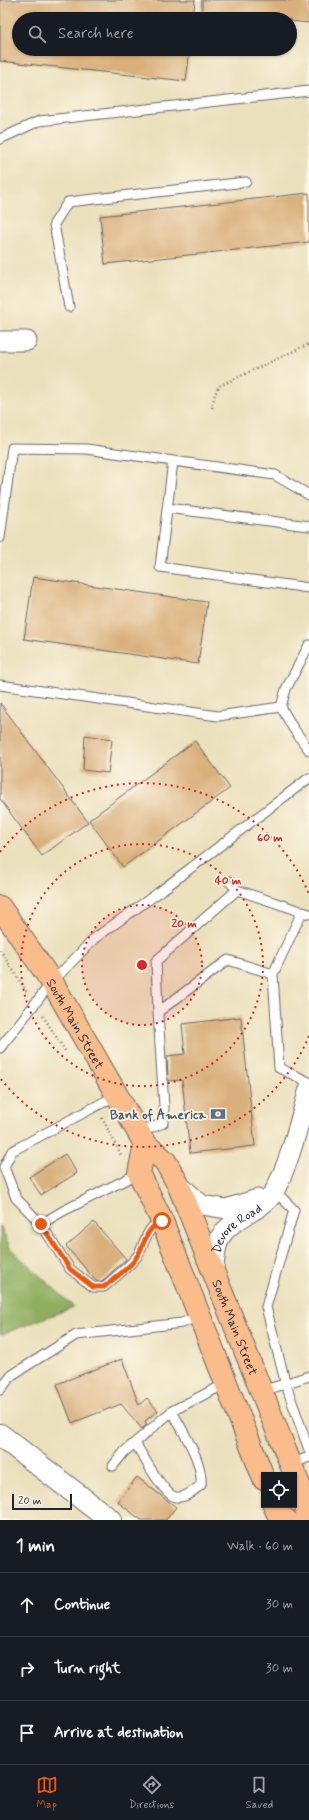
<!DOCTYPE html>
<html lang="en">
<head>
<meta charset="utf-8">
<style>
	body { margin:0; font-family:Mynerve,sans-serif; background:#20242c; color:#f1f3f6 }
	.controls { position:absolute; right:12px; bottom:12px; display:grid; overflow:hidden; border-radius:0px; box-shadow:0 1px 3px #0004 }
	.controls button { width:36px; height:36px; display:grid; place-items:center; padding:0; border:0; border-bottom:1px solid #363941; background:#171b24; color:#f1f3f6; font:20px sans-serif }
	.scale { position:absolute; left:12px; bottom:10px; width:60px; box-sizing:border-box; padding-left:4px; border:2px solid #22223b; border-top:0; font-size:11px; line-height:14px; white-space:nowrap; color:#22223b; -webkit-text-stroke:3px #fcf5e5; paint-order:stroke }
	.stop { position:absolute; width:12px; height:12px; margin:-9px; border:3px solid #ea580c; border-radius:50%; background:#fff }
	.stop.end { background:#ea580c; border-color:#fff; box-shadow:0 1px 4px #0008 }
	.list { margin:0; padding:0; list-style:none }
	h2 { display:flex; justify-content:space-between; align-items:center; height:52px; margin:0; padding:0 16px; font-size:17px }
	h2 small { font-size:13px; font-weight:400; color:#9ea1a6 }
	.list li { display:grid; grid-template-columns:26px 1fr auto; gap:12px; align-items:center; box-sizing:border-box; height:64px; padding:0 16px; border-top:1px solid #363941 }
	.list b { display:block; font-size:15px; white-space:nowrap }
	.list em { font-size:13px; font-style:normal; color:#9ea1a6 }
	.icon { flex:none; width:22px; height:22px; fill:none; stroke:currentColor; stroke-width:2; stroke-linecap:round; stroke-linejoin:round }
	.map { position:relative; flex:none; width:309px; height:1520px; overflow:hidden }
	.search { position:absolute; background:#171b24; box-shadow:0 1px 3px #0004; left:12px; right:12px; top:12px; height:44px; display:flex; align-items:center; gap:10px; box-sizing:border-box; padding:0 14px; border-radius:22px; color:#9ea1a6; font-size:15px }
	.sheet { height:244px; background:#171b24 }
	nav { display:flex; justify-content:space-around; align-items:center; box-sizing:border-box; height:56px; border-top:1px solid #363941; background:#171b24; font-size:11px; color:#9ea1a6 }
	nav a { display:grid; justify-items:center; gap:2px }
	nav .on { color:#ea580c }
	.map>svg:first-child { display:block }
</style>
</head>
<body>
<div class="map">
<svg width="309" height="1520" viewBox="0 0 309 1520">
	<rect width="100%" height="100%" fill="#fcf5e5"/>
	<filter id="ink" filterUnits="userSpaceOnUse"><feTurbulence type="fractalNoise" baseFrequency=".025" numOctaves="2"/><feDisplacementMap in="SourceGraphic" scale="8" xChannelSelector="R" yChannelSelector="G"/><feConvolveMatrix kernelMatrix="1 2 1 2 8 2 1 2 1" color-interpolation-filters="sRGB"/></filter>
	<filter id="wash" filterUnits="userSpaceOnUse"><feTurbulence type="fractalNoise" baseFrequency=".012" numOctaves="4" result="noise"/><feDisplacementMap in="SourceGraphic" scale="16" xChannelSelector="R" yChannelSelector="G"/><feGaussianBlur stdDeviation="0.9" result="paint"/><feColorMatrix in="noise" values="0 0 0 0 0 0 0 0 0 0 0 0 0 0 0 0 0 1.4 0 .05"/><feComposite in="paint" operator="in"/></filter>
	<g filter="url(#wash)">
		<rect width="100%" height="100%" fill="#ebe0bc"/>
		<path fill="#90ae61" stroke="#59684e" d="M0 1225 10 1248 74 1307 0 1335Z"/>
		<g id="blocks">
			<path fill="#d9b07b" d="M0 0H195L193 19H19V49H190L186 81 0 61Z
				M202 0H309V23L290 21V19H275L202 11Z
				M309 193V242L105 264 100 216Z
				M33 577 207 602 198 664 24 639Z
				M0 703 88 822 42 856 0 799Z
				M85 735 112 739 108 773 83 770Z
				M195 741 230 788 123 867 89 820Z
				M241 1017 255 1146 190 1153 182 1080 168 1081 167 1056 185 1054 182 1024Z
				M65 1154 77 1173 41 1195 29 1177Z
				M94 1222 126 1259 102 1281H96L66 1246Z
				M122 1359 139 1405 147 1398 158 1411 145 1421 147 1425 142 1429 121 1404 72 1423 57 1384Z
				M137 1477 176 1507 166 1520H141L118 1502Z"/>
		</g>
	</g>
	<g filter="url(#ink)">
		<use href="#blocks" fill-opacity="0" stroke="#686468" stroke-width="1"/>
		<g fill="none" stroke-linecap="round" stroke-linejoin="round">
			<g stroke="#686468" stroke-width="11">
				<path id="service" d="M0 139 39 121 309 91
					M69 307 54 224 68 202 246 182
					M173 461 160 567 309 588
					M167 508 309 526
					M0 538 12 448 86 449 275 475 309 495
					M309 645 286 689 281 707 293 728 309 750
					M0 685 218 716 281 707
					M229 881 237 890 309 914
					M273 974 302 912
					M158 1012 228 960 273 974 279 1068 309 1082
					M0 1048 52 982 95 938 158 893 309 778
					M139 1133 163 1123 164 1107 158 1012 156 961 237 890
					M139 1173 63 1211 41 1224 70 1269 93 1287H104C114 1278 126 1269 135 1259 146 1247 143 1230 161 1221
					M275 1191 294 1210 266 1307 286 1385 309 1450
					M41 1224 16 1198 4 1167 12 1151 117 1095
					M0 1390 12 1375 76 1335 182 1323 199 1316
					M262 1391 309 1376
					M135 1443C143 1455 163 1495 176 1497 185 1499 194 1490 201 1485 203 1460 183 1433 172 1411
					M291 1464 309 1457
					M113 1466 124 1452 172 1411 227 1383"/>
			</g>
			<g stroke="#686468" stroke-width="21">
				<g id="minor">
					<path d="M0 341H27"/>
					<path d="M178 1184 202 1205 226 1209 257 1199"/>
					<path id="s1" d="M214 1273C215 1232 223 1229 256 1209 263 1204 271 1199 275 1190 291 1159 299 1122 309 1089"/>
				</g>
			</g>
			<g stroke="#686468" stroke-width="24">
				<path id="tertiary" d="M0 1435 110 1520"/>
			</g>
			<g stroke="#686468" stroke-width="24">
				<g id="trunk">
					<path id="s2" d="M0 907 52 982 145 1144 165 1161 178 1184 306 1502 307 1520"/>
					<path d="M145 1144 139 1173 162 1221 264 1479"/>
					<path d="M274 1505 277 1512 286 1520"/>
				</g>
			</g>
			<path stroke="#686468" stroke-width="2.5" stroke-dasharray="1 3" stroke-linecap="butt" d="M212 408 215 394 219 386 309 344
				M0 950 27 992
				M43 1016 66 1052
				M102 1118 121 1155"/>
			<use href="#service" stroke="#fff" stroke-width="9"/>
			<use href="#minor" stroke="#fff" stroke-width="19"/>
			<use href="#tertiary" stroke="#fff" stroke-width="22"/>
			<use href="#trunk" stroke="#f9bc8a" stroke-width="22"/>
		</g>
	</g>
	<g fill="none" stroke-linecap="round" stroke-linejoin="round" filter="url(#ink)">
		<path stroke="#ea580c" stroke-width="5" d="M41 1224 70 1269 93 1287H104C113 1279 130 1268 136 1258 146 1244 144 1229 162 1221"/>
	</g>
	<circle cx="142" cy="965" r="60" fill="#d62828" fill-opacity=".12"/>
	<g fill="none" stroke="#d62828" stroke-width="2" stroke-dasharray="2 4">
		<circle cx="142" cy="965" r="60"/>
		<circle cx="142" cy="965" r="121"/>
		<path d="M309 1036A181 181 0 0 1 0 1078M0 852A181 181 0 0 1 309 894"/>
	</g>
	<defs>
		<g id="bank-bare" transform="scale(1.2)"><path d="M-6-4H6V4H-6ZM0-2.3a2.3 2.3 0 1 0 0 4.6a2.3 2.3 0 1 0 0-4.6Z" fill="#5c6f8a" stroke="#fcf5e5" stroke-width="2.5" paint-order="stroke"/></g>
	</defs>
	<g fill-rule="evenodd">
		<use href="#bank-bare" x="218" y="1114"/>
	</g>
	<g text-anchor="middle" stroke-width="3.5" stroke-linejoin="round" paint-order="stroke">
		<g font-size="13" fill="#22223b" stroke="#fcf5e5">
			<text dy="5" stroke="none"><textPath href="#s2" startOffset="139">South Main Street</textPath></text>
			<text dy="5" stroke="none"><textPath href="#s1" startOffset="54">Devore Road</textPath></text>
			<text dy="5" stroke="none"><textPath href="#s2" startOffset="485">South Main Street</textPath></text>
		</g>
		<g font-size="13" font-weight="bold" fill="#4e5e75" stroke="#fcf5e5" text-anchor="end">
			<text x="206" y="1119">Bank of America</text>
		</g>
	</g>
	<circle cx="142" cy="965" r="6" fill="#d62828" stroke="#fcf5e5" stroke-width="2"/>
	<g font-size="12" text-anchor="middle" font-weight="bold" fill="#d62828" stroke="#fcf5e5" stroke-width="3.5" stroke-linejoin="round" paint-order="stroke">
		<text x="270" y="841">60 m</text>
		<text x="228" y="884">40 m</text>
		<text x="184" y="927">20 m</text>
	</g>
</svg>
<div class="controls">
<button><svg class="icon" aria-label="locate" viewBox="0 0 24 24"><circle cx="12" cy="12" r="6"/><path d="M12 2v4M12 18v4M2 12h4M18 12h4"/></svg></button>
</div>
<div class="scale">20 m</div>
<div class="stop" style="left:162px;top:1221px"></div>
<div class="stop end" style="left:41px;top:1224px"></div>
<div class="search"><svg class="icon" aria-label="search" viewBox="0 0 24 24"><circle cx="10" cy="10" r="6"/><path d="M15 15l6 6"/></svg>Search here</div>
</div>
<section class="sheet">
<h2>1 min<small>Walk · 60 m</small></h2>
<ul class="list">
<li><svg class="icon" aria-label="ahead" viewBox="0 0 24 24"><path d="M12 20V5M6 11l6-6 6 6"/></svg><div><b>Continue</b></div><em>30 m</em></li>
<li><svg class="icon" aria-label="right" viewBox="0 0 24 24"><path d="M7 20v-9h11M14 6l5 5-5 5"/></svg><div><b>Turn right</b></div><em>30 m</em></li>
<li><svg class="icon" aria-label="arrive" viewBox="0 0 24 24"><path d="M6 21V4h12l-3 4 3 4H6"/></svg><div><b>Arrive at destination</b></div></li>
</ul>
</section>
<nav>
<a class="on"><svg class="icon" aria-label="map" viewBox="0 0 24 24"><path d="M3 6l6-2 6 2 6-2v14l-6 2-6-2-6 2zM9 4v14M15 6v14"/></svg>Map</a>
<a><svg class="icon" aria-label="directions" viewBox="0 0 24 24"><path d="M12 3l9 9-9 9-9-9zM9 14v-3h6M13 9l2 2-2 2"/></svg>Directions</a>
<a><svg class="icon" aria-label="saved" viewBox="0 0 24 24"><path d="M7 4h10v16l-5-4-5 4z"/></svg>Saved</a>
</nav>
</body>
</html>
